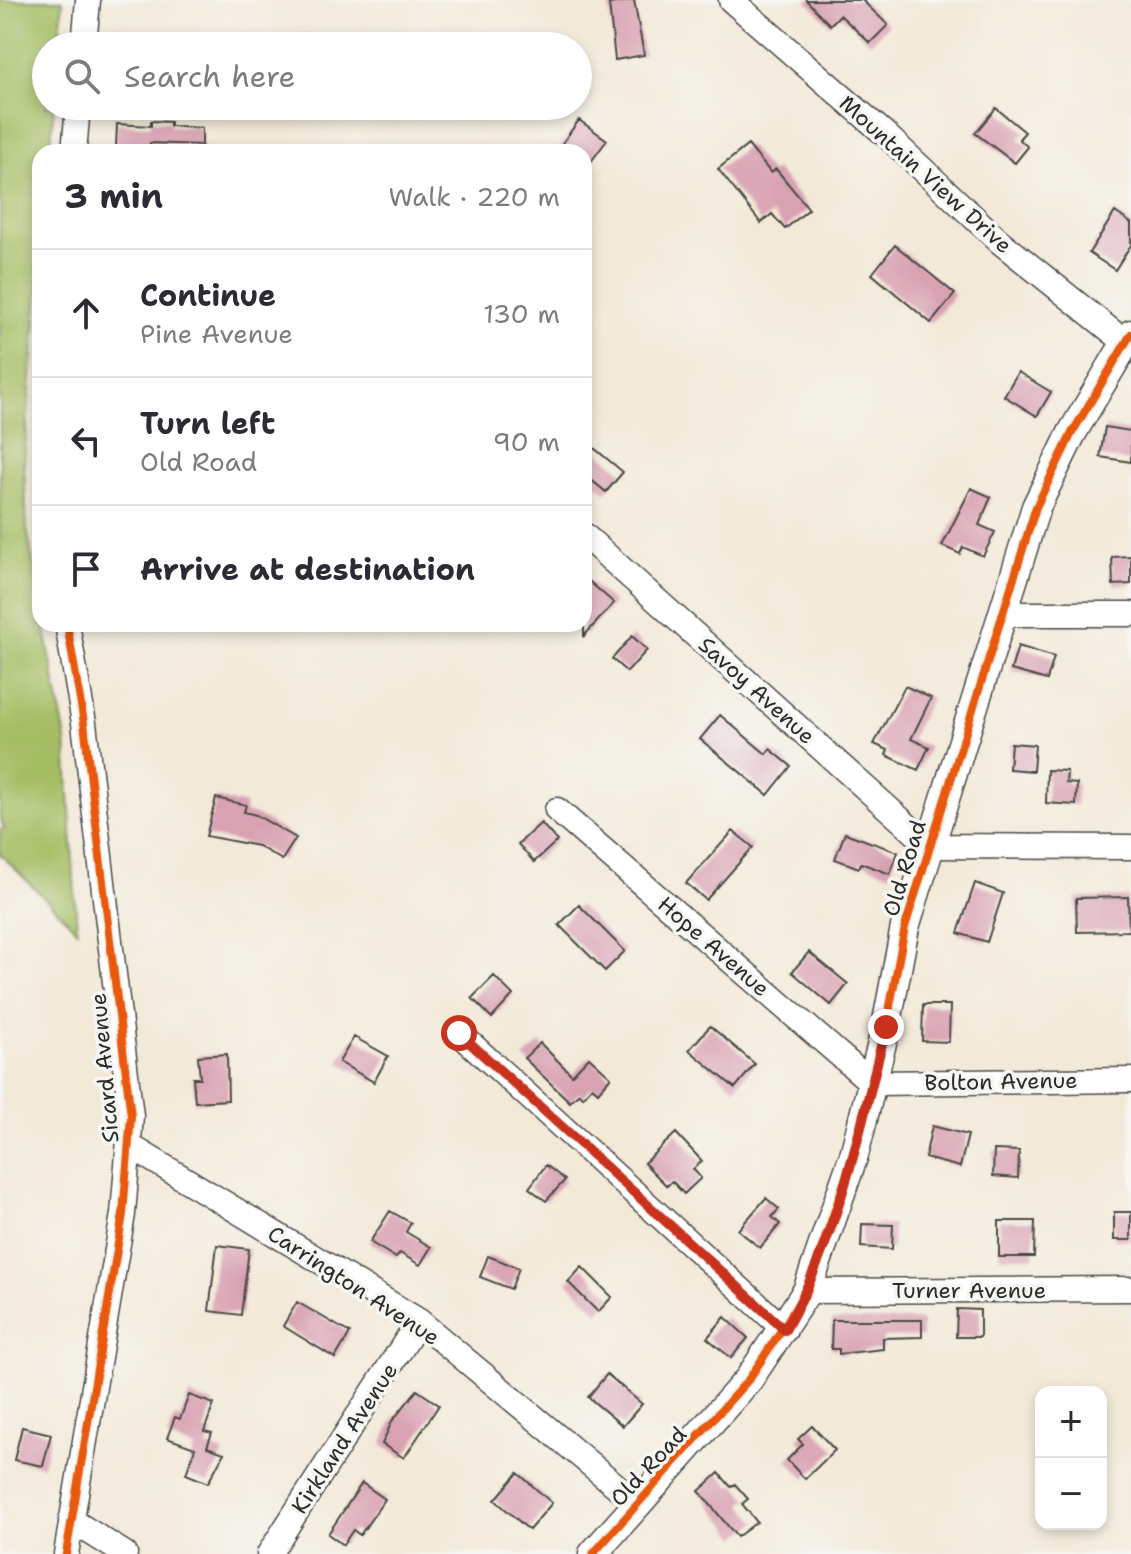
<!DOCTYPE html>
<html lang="en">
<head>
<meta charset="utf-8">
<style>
	body { margin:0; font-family:"Shantell Sans",sans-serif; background:#f2f2f3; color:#2b2b33 }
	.controls { position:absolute; right:24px; bottom:24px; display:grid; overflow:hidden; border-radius:16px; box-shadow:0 4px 12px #0003 }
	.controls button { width:72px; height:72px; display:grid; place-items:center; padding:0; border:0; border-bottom:2px solid #e1e1e2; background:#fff; color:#2b2b33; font:40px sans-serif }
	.stop { position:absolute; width:24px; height:24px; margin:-18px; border:6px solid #c8321e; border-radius:50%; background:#fff }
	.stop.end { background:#c8321e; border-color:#fff; box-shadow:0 2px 8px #0008 }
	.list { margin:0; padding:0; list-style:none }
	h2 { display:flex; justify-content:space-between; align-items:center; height:104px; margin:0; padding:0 32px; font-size:34px }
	h2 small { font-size:26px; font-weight:400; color:#7c7c81 }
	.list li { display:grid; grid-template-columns:52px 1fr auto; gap:24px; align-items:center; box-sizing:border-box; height:128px; padding:0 32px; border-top:2px solid #e1e1e2 }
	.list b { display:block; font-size:30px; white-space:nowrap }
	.list p { margin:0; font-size:26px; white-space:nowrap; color:#7c7c81 }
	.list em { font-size:26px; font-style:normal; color:#7c7c81 }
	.icon { flex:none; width:44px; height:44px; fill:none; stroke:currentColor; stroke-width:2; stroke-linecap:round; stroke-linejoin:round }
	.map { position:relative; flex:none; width:1131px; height:1554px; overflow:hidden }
	.search { position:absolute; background:#fff; box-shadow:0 4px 12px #0003; left:32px; top:32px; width:560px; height:88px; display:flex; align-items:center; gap:20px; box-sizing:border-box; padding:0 28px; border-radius:44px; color:#7c7c81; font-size:30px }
	.panel { position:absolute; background:#fff; box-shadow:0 4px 12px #0003; left:32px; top:144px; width:560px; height:488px; border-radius:24px }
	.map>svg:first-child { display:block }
</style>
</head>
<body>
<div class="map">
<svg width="1131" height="1554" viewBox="0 0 1131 1554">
	<rect width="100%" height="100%" fill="#f6f6f2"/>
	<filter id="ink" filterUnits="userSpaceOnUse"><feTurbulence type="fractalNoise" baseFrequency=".0125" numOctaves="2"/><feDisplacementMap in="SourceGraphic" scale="16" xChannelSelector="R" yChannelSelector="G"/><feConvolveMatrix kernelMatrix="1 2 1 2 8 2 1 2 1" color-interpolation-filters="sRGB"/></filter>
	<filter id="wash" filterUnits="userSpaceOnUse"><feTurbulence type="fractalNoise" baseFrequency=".006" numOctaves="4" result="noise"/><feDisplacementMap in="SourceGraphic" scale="32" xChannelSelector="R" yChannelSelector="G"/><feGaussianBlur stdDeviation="1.8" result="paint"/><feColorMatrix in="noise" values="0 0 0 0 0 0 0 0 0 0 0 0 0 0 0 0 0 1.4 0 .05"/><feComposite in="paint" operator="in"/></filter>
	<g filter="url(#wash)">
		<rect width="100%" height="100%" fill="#f3e9d8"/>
		<path fill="#a5bd63" stroke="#687447" stroke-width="2" d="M0 0H63L59 46H46V106H54L50 152H40V269L24 463 27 528 40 603V624H44L66 740 77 930 0 854V830L4 828 0 818Z"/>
		<g id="blocks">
			<path fill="#d9a2b3" d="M634 0 644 55 615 60 609 4Z
				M806 0H862L888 25 870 43 840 15 830 25Z
				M996 108 1025 132 1019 139 1028 147 1015 163 975 133Z
				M579 120 607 140 584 171V152H556Z
				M151 121 170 122V126L202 128V145L150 143V148L116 147 117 124 151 126Z
				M748 145 771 173 776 169 809 209 785 229 772 214 761 223 718 169Z
				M1115 212 1131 223V245L1115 270 1089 253Z
				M895 245 955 294 931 323 872 274Z
				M1018 372 1051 392 1037 416 1004 396Z
				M1105 427 1131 431V462L1100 457Z
				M594 448 623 472 606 492 584 474V461Z
				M971 488 991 497 979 525 995 532 983 556 963 547 960 554 942 546Z
				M1131 556V584L1113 585 1112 557Z
				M584 577 614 603 584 636Z
				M632 636 647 650 627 672 612 659Z
				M1018 646 1054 657 1047 680 1011 670Z
				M905 686 931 698 911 739 929 747 918 770 886 755 888 750 874 744Z
				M720 715 766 754 770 749 791 766 768 795 700 739Z
				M1011 743 1035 745 1033 771 1009 769Z
				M1047 770 1067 771 1066 783 1077 784 1076 805 1046 803Z
				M216 798 246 805 244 812 256 815 296 838 282 860 258 846 206 836Z
				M541 823 557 841 534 862 518 844Z
				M733 831 753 847 706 900 686 883Z
				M845 833 898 852 890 874 861 863 859 868 835 859Z
				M975 883 1003 893 987 942 958 933Z
				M1128 897 1129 931 1077 932 1076 898Z
				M579 905 625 951 605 971 559 925Z
				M809 952 848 984 831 1005 792 972Z
				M494 976 513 995 492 1018 472 998Z
				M923 1005H950L949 1042 922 1041Z
				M710 1026 755 1064 735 1088 689 1050Z
				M354 1037 388 1056 374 1082 339 1062Z
				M540 1043 572 1075 589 1057 611 1077 598 1092 592 1087 583 1097 579 1093 570 1102 524 1058Z
				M227 1054 228 1100 195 1102 193 1078H200L198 1056Z
				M932 1126 968 1135 960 1167 925 1158Z
				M676 1133 702 1161 693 1169 701 1178 684 1194 672 1181 667 1186 644 1163Z
				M994 1150 1019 1151 1018 1178 993 1176Z
				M546 1165 565 1180 546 1201 529 1188Z
				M766 1198 779 1209 772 1217 780 1224 760 1248 738 1230Z
				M390 1211 411 1223 406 1232 431 1247 420 1265 400 1253 396 1258 370 1242Z
				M1114 1212H1131V1240H1114Z
				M999 1221H1035L1034 1257H999Z
				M862 1224 893 1225 892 1249 861 1247Z
				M217 1245 249 1249 241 1315 209 1311Z
				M488 1256 519 1268 511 1289 480 1277Z
				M582 1267 612 1297 598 1312 568 1282Z
				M297 1302 350 1333 335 1358 283 1326Z
				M957 1309 980 1310V1337H956Z
				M725 1317 748 1338 731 1358 707 1338Z
				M832 1320H922V1337L883 1338V1349L839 1354V1349H831Z
				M607 1374 642 1404 623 1426 588 1397Z
				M417 1390 439 1405 404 1458 382 1444 392 1421Z
				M189 1395 214 1404 204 1431 212 1433 207 1447 224 1453 208 1483 186 1474 195 1448 167 1438 175 1417 180 1419Z
				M812 1426 835 1450 805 1479 787 1460 803 1444 798 1439Z
				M22 1427 51 1434 43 1466 14 1460Z
				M518 1473 552 1503 529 1530 495 1500Z
				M719 1473 731 1487 735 1484 748 1499 742 1504 757 1522 737 1537 699 1491Z
				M362 1483 385 1499 360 1535 353 1530 343 1545 328 1534Z"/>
		</g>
	</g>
	<g filter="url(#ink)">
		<use href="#blocks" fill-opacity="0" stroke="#494845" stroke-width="2"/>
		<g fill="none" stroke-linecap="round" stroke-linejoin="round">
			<g stroke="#494845" stroke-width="27">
				<path id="minor" d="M731 0 886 135 999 241 1125 342
					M84 46 88 0
					M74 152 78 106
					M584 535 930 846 1131 847
					M1002 614H1131
					M557 810 872 1083 1131 1080
					M459 1033 785 1330
					M130 1146 419 1321 638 1504
					M807 1291 1131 1289
					M71 1520 125 1554
					M66 1554 123 1214 131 1116 84 723 67 624
					M269 1554 419 1321"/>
			</g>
			<g stroke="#494845" stroke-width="31">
				<path id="tertiary" d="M593 1554 749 1379 807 1291 854 1155 886 1027 905 927 1036 507 1072 433 1131 334"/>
			</g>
			<use href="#minor" stroke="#fff" stroke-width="24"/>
			<use href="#tertiary" stroke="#fff" stroke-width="28"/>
			<g stroke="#f6f6f2" stroke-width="13">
				<path id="cycleway" d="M66 1554 123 1214 131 1116 84 723 67 624
					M593 1554 749 1379 807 1291 854 1155 886 1027 905 927 1036 507 1072 433 1131 334"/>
			</g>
			<use href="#cycleway" stroke="#e8590c" stroke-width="8"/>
		</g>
	</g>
	<g fill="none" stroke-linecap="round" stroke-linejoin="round" filter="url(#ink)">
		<path stroke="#c8321e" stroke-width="10" d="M459 1033 785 1330C838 1238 860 1129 886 1027"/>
	</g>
	<g text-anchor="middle" stroke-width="7" stroke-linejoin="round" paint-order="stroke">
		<g font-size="22" fill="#2b2b2b" stroke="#f6f6f2">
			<text transform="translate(926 174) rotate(42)" y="8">Mountain View Drive</text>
			<text transform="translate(757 690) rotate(42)" y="8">Savoy Avenue</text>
			<text transform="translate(904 868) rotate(-73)" y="8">Old Road</text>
			<text transform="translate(714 946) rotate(41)" y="8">Hope Avenue</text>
			<text transform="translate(104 1068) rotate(-95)" y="8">Sicard Avenue</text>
			<text transform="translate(1001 1081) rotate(-1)" y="8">Bolton Avenue</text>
			<text transform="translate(354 1285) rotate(33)" y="8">Carrington Avenue</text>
			<text x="969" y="1298">Turner Avenue</text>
			<text transform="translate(344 1438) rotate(-57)" y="8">Kirkland Avenue</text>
			<text transform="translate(648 1466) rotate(-47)" y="8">Old Road</text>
		</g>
	</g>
</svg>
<div class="controls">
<button>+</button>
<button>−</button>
</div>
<div class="stop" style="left:459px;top:1033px"></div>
<div class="stop end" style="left:886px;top:1027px"></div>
<div class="search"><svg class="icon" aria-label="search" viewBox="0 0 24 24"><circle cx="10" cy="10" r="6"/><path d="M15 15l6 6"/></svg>Search here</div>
<section class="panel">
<h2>3 min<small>Walk · 220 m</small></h2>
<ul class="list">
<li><svg class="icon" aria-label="ahead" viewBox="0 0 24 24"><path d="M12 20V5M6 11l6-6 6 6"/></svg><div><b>Continue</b><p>Pine Avenue</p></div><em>130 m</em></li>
<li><svg class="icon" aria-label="left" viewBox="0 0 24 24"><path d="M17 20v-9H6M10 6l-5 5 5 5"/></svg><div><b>Turn left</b><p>Old Road</p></div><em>90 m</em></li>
<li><svg class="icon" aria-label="arrive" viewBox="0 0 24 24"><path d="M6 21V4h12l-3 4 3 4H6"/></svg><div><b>Arrive at destination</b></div></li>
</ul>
</section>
</div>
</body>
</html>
